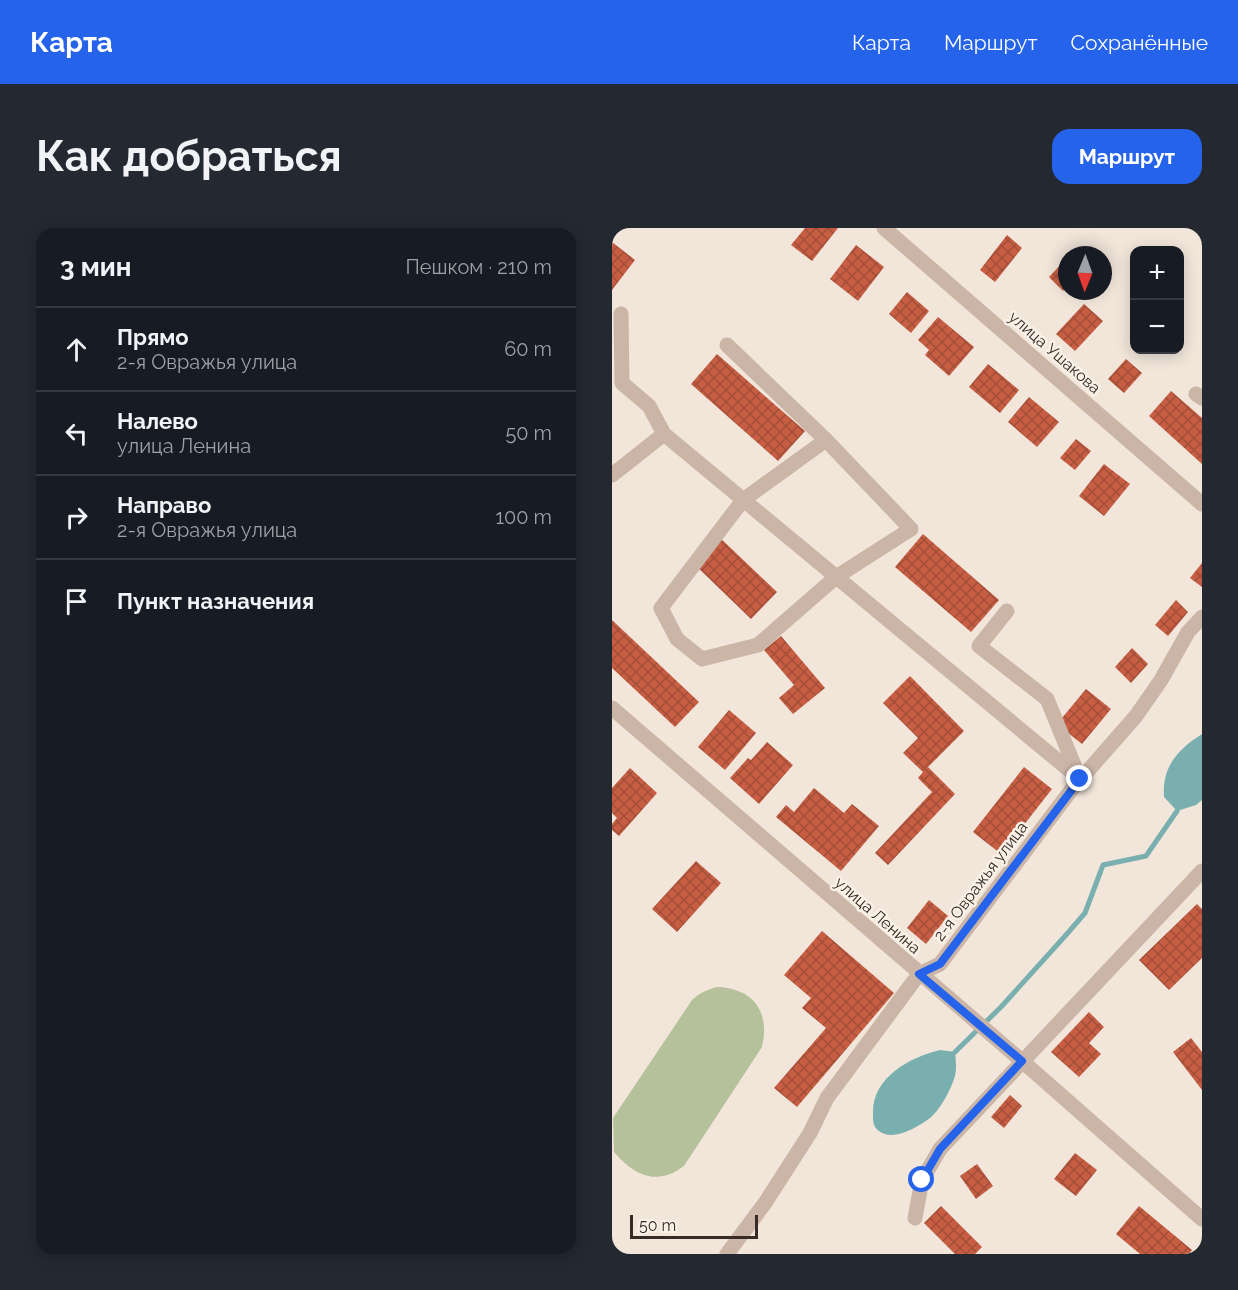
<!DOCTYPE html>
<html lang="ru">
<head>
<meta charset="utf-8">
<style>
	body { margin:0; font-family:Raleway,sans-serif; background:#242831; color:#f1f3f6 }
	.controls { position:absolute; right:18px; top:18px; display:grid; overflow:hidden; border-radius:12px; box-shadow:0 3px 15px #0003 }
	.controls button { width:54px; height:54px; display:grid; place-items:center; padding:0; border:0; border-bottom:2px solid #363941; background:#171b24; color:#f1f3f6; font:30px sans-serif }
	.compass { position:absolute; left:446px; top:18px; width:54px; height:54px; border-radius:50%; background:#171b24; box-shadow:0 3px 15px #0003; rotate:181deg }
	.scale { position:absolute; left:18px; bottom:15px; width:128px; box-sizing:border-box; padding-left:6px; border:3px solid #362b27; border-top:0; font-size:16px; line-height:21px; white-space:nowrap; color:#362b27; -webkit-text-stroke:4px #f9f0e6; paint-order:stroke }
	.stop { position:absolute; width:18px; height:18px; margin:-14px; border:4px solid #2563eb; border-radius:50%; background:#fff }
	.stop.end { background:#2563eb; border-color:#fff; box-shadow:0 2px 6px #0008 }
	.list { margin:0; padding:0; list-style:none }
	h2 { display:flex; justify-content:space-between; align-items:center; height:78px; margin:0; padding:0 24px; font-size:26px }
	h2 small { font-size:20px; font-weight:400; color:#9ea1a6 }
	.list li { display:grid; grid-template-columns:39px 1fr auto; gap:18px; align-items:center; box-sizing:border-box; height:84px; padding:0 24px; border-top:2px solid #363941 }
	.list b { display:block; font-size:22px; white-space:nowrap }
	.list p { margin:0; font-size:20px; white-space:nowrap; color:#9ea1a6 }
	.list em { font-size:20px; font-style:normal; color:#9ea1a6 }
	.icon { flex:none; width:33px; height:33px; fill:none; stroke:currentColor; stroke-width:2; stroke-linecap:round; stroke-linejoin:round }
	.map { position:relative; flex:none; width:590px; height:1026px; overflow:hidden; border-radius:18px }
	header { display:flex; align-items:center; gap:36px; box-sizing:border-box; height:84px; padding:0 30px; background:#2563eb; color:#fff }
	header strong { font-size:28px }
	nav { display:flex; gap:33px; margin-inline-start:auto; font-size:21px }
	.intro { display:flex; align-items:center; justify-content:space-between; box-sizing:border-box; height:144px; padding:0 36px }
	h1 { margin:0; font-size:42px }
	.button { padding:15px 27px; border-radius:18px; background:#2563eb; color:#fff; font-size:21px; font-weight:700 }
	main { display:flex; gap:36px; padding:0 36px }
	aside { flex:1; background:#171b24; border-radius:18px; box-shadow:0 3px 15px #0003 }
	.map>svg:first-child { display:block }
</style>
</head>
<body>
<header>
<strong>Карта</strong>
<nav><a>Карта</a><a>Маршрут</a><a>Сохранённые</a></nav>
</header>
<div class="intro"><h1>Как добраться</h1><a class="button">Маршрут</a></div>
<main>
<aside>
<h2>3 мин<small>Пешком · 210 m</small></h2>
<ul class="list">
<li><svg class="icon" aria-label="ahead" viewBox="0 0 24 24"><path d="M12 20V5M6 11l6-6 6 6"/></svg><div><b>Прямо</b><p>2-я Овражья улица</p></div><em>60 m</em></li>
<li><svg class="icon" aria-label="left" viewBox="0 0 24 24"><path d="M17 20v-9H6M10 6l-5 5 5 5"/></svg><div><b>Налево</b><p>улица Ленина</p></div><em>50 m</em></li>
<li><svg class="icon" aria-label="right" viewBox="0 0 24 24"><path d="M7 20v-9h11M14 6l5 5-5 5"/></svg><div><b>Направо</b><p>2-я Овражья улица</p></div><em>100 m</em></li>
<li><svg class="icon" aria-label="arrive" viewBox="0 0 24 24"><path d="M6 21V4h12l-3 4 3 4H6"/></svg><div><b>Пункт назначения</b></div></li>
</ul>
</aside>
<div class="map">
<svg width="590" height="1026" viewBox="0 0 590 1026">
	<defs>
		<pattern id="building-cross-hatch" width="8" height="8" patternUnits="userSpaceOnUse" patternTransform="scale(1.5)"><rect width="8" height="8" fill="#c75e43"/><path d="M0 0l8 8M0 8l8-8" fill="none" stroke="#a24e38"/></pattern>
	</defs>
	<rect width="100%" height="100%" fill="#f2e6da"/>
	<path fill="#b5c19a" d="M106 759C143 761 158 785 150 819L72 938C67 941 61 946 55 947 33 954 15 939 2 924L1 890 80 772C88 765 95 761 106 759Z"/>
	<path fill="#79afaf" d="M590 506V572L584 577 565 583 552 569C550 539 565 522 590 506Z
		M328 822 343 824C344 833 345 843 342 851 338 863 328 882 318 890 306 899 281 914 267 903 261 899 261 893 261 887 259 850 298 829 328 822Z"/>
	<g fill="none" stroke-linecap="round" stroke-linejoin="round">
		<path stroke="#79afaf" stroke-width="5" d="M343 824 389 779 454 707 473 685 491 637 534 628 565 583"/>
	</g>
	<path fill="url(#building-cross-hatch)" d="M193 0H226L200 33 179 17Z
		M395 7 410 20 383 54 368 42Z
		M0 14 23 32 0 62Z
		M244 17 272 39 246 73 218 51Z
		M455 30V59L451 63 437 49Z
		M295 64 317 83 299 105 277 86Z
		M472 76 491 93 463 123 444 106Z
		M326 89 362 119 337 148 313 127 317 122 306 112Z
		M105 126 193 203 166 233 79 156Z
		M514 131 530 145 512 165 496 151Z
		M376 136 407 162 388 185 357 159Z
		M559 163 590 190V236L537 188Z
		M417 169 447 194 425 219 396 194Z
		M464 211 479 223 463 242 448 230Z
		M492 236 518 256 492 288 467 268Z
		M311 306 387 372 359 404 283 339Z
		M105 307 165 364 139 391 79 333Z
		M590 335V359L578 350Z
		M564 372 576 384 556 408 543 397Z
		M0 392 87 474 63 499 0 440Z
		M169 408 213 460 181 486 167 470 182 457 152 422Z
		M520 420 536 436 519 455 503 439Z
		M298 448 352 503 316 539 343 566 276 637 263 625 320 564 306 550 311 544 291 525 306 510 271 475Z
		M474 461 499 481 470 516 445 496Z
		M117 482 144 505 113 542 86 519Z
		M155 514 181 537 147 576 118 550 136 530 139 532Z
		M412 539 440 561 389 626 361 604Z
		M18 540 45 565 7 608 0 602V596L5 590 0 585V560Z
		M202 560 232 585 240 576 267 598 229 643 164 589 174 577 182 584Z
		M84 633 109 655 65 704 40 681Z
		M317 672 336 688 314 716 295 700Z
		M585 676 590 681V730L557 762 527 732Z
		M210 703 282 765 185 879 162 860 214 800 190 780 199 770 172 747Z
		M477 784 492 799 477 815 489 826 467 849 439 824Z
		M579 810 590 824V862L561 824Z
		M398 867 410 878 392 900 379 889Z
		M463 925 485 942 464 968 442 951Z
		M365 936 381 958 364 971 348 948Z
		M329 978 370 1019 363 1026H343L312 995Z
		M527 978 580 1022 577 1026H528L504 1006Z"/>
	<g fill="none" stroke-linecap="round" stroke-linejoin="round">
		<path stroke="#cab5a6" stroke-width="15" d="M272 0 590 276
			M9 86 10 155 37 178 52 206
			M115 117 214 212
			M584 166 590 170
			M214 212 299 301 224 349 146 417 90 431 65 411 49 380 131 272Z
			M0 247 52 206 468 551
			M395 383 367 418 435 471 467 549
			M0 480 410 833 590 991
			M303 990 310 952 328 921 590 643
			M115 1026 153 975 198 905 215 870 307 746 328 736 460 561 524 488 549 452 576 404 590 389"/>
	</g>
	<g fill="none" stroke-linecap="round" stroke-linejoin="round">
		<path stroke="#2563eb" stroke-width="8" d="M310 952 328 921 410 833 307 746 328 736 468 551"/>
	</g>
	<g text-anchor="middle" stroke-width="5" stroke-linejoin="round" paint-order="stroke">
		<g font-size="16" fill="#362b27" stroke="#f9f0e6">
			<text transform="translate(443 124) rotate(41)" y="6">улица Ушакова</text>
			<text transform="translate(368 653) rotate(-53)" y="6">2-я Овражья улица</text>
			<text transform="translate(266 687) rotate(41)" y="6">улица Ленина</text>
		</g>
	</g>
</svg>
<div class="controls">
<button>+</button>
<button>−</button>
</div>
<svg class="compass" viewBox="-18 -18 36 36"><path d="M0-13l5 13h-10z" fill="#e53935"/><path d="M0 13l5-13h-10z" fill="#9ea1a6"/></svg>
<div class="scale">50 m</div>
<div class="stop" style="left:310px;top:952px"></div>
<div class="stop end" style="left:468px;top:551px"></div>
</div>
</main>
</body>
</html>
